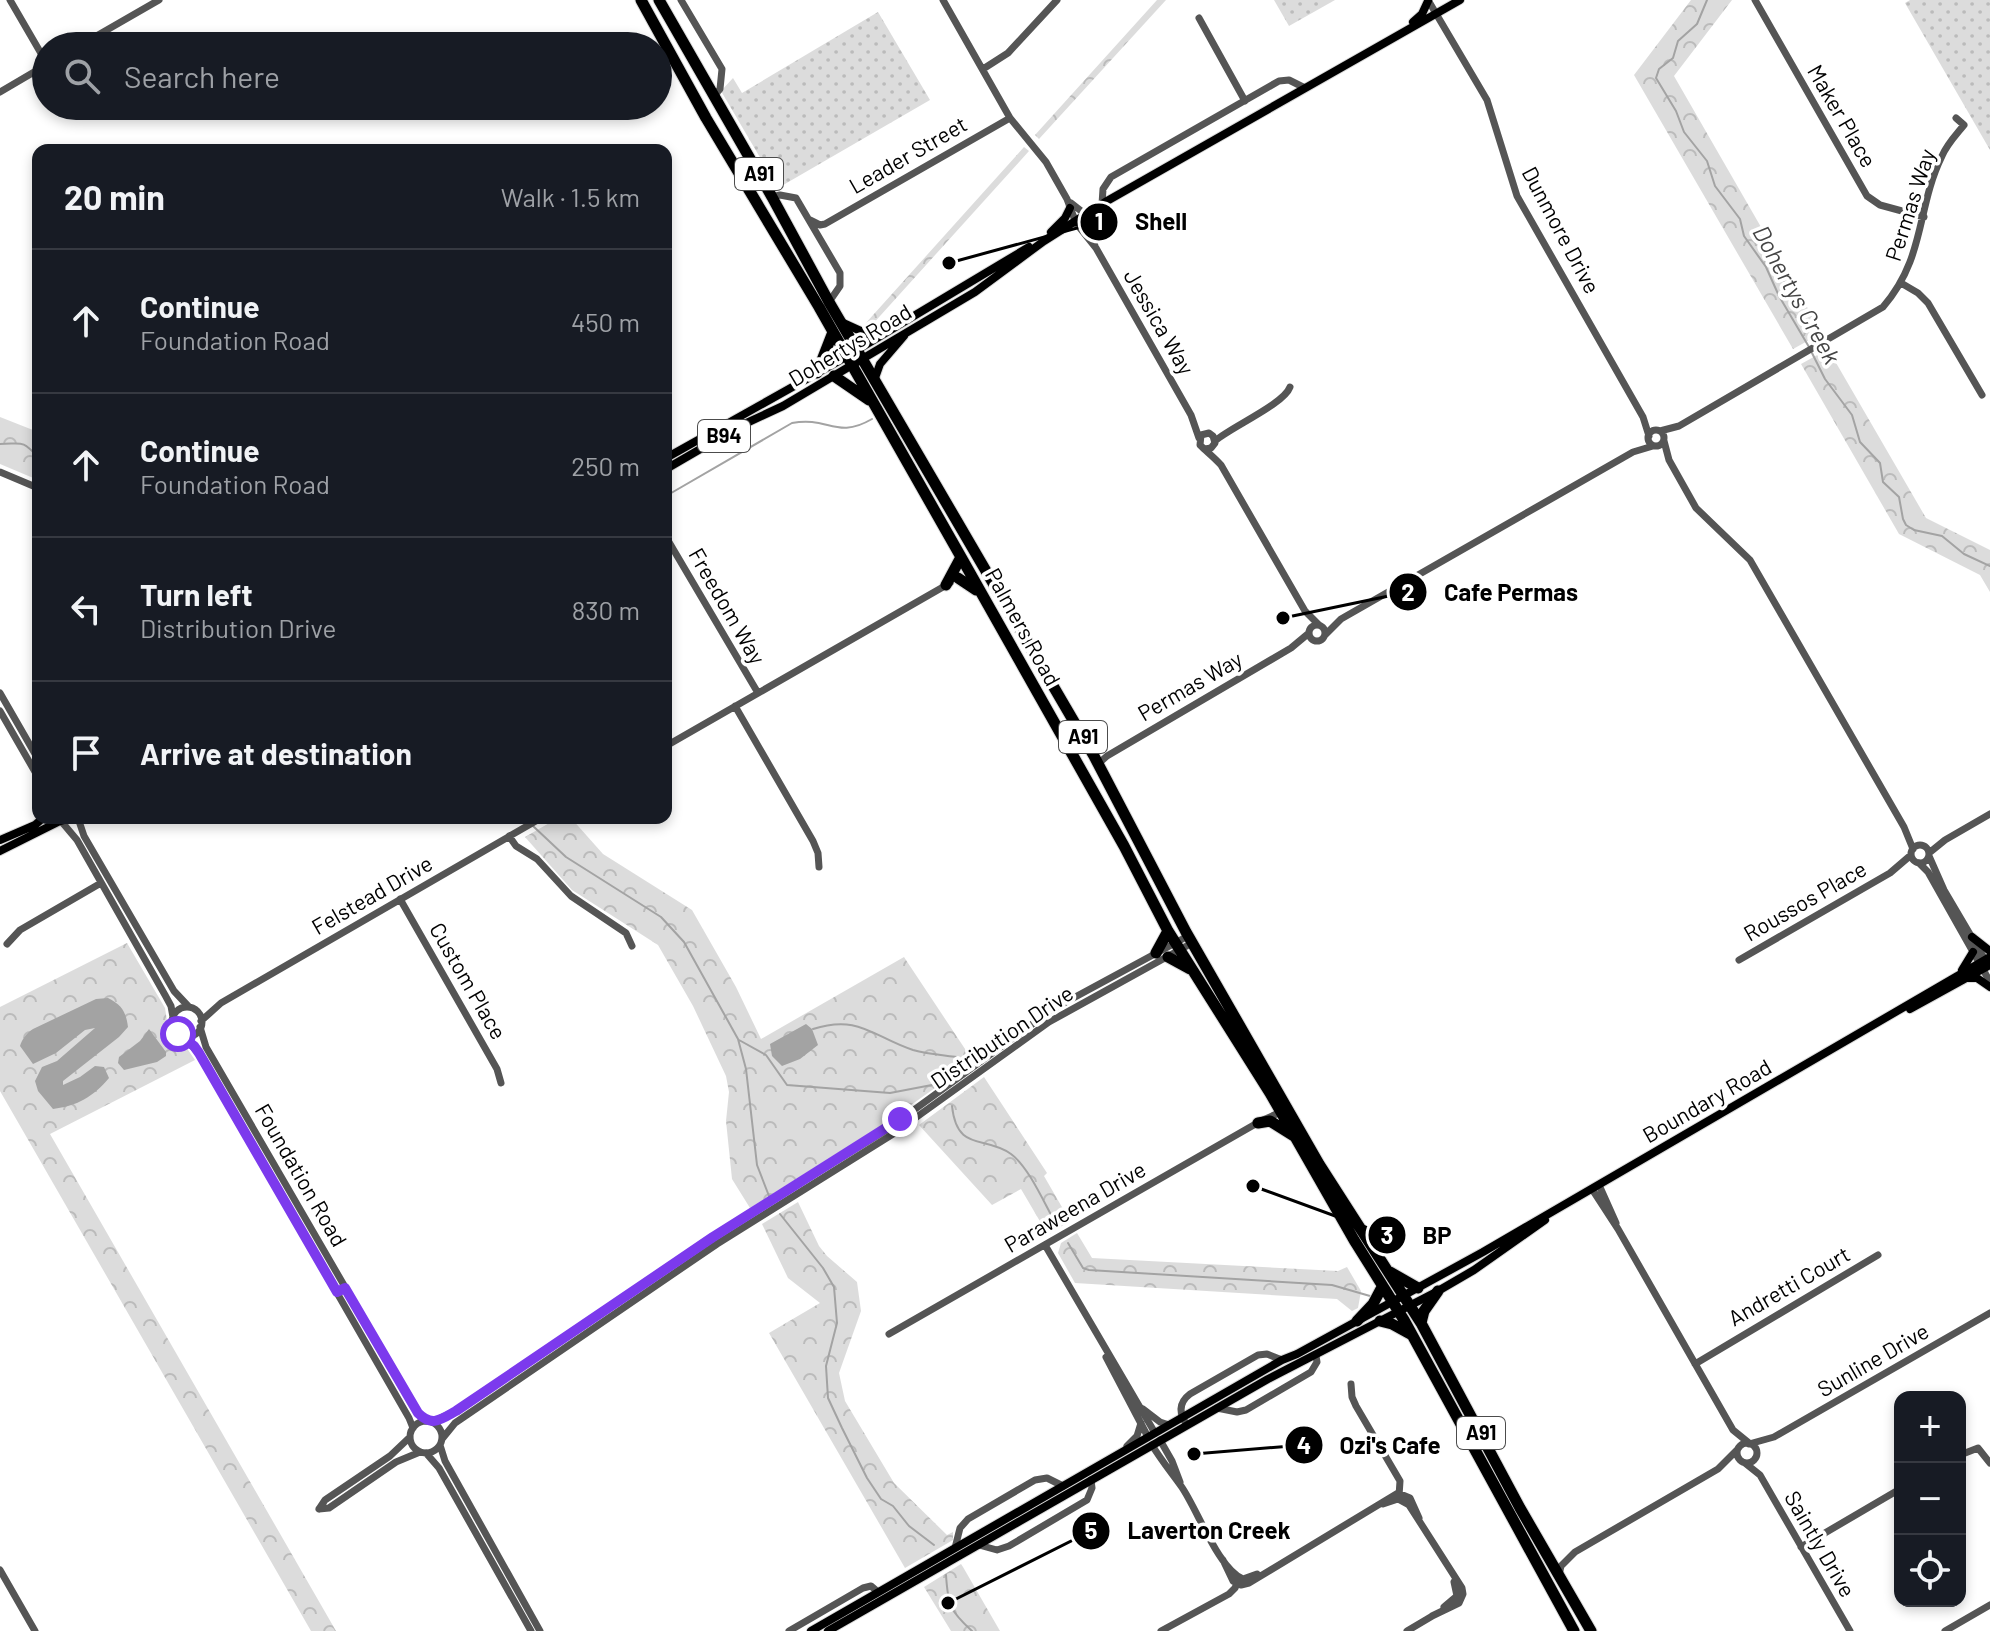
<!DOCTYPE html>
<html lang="en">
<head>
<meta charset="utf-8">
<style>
	body { margin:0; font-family:Barlow,sans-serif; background:#242831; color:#f1f3f6 }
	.controls { position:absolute; right:24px; bottom:24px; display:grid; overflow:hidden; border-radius:16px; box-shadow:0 4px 12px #0003 }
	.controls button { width:72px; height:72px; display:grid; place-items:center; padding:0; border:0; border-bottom:2px solid #363941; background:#171b24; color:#f1f3f6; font:40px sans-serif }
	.stop { position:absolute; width:24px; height:24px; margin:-18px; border:6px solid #7c3aed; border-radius:50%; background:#fff }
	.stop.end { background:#7c3aed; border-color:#fff; box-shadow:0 2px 8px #0008 }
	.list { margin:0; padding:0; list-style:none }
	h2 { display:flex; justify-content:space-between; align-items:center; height:104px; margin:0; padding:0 32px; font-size:34px }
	h2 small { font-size:26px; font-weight:400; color:#9ea1a6 }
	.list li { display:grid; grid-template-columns:52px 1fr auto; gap:24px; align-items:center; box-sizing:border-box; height:144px; padding:0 32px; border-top:2px solid #363941 }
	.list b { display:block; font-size:30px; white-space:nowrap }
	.list p { margin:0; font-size:26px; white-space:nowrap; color:#9ea1a6 }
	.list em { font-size:26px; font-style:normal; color:#9ea1a6 }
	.icon { flex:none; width:44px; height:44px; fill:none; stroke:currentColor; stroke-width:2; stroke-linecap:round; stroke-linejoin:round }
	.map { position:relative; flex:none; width:1990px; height:1631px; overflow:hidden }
	.search { position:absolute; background:#171b24; box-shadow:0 4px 12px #0003; left:32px; top:32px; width:640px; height:88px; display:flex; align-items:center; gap:20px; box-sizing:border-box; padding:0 28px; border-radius:44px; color:#9ea1a6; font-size:30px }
	.panel { position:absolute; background:#171b24; box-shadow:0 4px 12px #0003; left:32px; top:144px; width:640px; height:680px; border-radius:16px }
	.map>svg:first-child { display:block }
</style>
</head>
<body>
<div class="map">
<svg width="1990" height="1631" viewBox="0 0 1990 1631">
	<defs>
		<pattern id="grass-dots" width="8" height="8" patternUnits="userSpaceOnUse" patternTransform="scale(2)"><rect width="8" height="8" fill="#dcdcdc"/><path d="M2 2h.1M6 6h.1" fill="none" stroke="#bbb" stroke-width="1.8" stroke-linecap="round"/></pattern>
		<pattern id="park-crowns" width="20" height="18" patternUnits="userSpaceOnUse" patternTransform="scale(2)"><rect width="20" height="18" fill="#dcdcdc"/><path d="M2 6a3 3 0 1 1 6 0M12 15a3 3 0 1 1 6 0" fill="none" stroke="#bbb"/></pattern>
	</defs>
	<rect width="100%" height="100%" fill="#fff"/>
	<path fill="url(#grass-dots)" d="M1274 0H1335L1289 26Z
		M1910 0H1990V150L1905 3Z
		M878 12 930 100 778 188 721 91 733 78 742 93Z"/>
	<path fill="url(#park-crowns)" d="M1157 0H1166L1039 139 1035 135Z
		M1691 0H1732L1674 76 1822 333 1793 349 1634 75Z
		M1024 147 1029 151 871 326 865 324Z
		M1828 349 1926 518 1990 550V592L1980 575 1899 534 1801 364Z
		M0 417 38 432V480L0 464Z
		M558 818H571L603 854 692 910 736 987 761 1039 904 957 973 1061 887 1122 750 1208 732 1179 726 1121 729 1092 726 1076 693 1006 658 945 572 890 525 837Z
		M127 943 165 1008 169 1034 186 1047 195 1060 50 1134 336 1631H311L0 1091V1007Z
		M984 1077 1047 1173 1044 1176 1070 1221 1048 1235 1021 1189 992 1205 919 1125Z
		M798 1202 819 1246 827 1256 857 1282 861 1311 839 1373 845 1401 894 1483 947 1535 953 1532V1540L905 1568 769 1333 820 1303 788 1278 762 1224Z
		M1077 1233 1092 1258 1338 1271 1347 1267 1361 1291 1358 1308 1352 1311 1337 1299 1075 1283 1058 1253 1061 1243Z
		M961 1564 963 1567 1000 1631H951L924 1587Z"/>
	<path fill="#a3a3a3" d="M108 998C122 1005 126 1012 128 1027L119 1037 63 1081V1085L80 1077 95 1066 104 1067 109 1078C93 1097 77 1106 53 1109L38 1091 35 1081 42 1067 57 1061 95 1028 85 1030 56 1053 33 1064 20 1046C22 1039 27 1033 33 1029L96 999Z
		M806 1024 812 1029 818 1045 800 1059 782 1066 772 1056 770 1044Z
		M149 1029 166 1052V1056L157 1062 124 1070 118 1063 119 1057 140 1041Z"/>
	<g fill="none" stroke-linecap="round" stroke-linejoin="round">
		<path stroke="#a3a3a3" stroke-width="2" d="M1707 0 1697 24 1678 41 1673 58 1659 69 1656 78 1676 111 1684 132 1707 161 1715 186 1740 219 1744 236 1766 267 1779 296 1809 347
			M1812 353 1825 379 1852 415 1860 442 1880 463 1883 482 1899 497 1903 519 1906 525 1914 530 1942 536 1964 554 1990 566
			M0 444C22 444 21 439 38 457
			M666 496 792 423C829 416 836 440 872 419
			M533 826 566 857 661 917 684 942 738 1039 746 1069 757 1165 769 1196
			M813 1029C859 1014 873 1037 913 1050 927 1054 942 1055 957 1057
			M739 1040 766 1055 787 1085 890 1093 937 1084
			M952 1106C957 1153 985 1135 1011 1154 1029 1167 1045 1205 1056 1224
			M780 1214 823 1268 834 1287 837 1323 826 1366 828 1398 842 1428 867 1478 881 1499 893 1506 909 1526 934 1545
			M1068 1243 1083 1268 1089 1270 1332 1285 1370 1296
			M946 1575C948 1605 949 1610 972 1631"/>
		<g stroke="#dbdbdb" stroke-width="10">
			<path id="major" d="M1413 22 1422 14 1428 1
				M1077 222 1087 220 1107 207
				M1051 232 1065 218 1070 208
				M841 322 876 338
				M875 378 880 364 904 336
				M666 458 837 362 1029 247
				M666 469 740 426 783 406 975 292 1044 241 1107 201 1460 0
				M54 818 61 821 72 818
				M0 840 35 825 43 818
				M0 851 60 821
				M1972 937 1990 951
				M1962 970 1973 952
				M1969 978H1977L1990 987
				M1910 1009 1990 965
				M811 1631 1282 1360 1297 1354 1483 1252 1990 957
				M828 1631 1268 1379 1438 1291 1474 1270 1545 1220"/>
		</g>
		<g stroke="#dbdbdb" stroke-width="13">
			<path id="highway" d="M641 0 706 118 819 307 961 557 1124 846 1168 931 1270 1093 1354 1240 1404 1320 1574 1631
				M659 0 772 197 829 302 1094 756 1186 932 1319 1164 1421 1323 1520 1508 1591 1631
				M817 373 833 332
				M834 376 869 400
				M958 578 976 590
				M946 585 961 557
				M1156 953 1168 931
				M1168 957 1190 969
				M1258 1123 1270 1121 1294 1136
				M1390 1272 1418 1288
				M1357 1321 1373 1304 1382 1287
				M1380 1321 1392 1324 1412 1335
				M1421 1323 1424 1311 1438 1291"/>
		</g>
		<path stroke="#555" stroke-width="7" d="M10 0 46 62
			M681 0 722 69 720 89 714 96
			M943 0 1010 118 1046 162 1067 199 1076 223 1096 248 1191 415 1199 438
			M1428 0 1487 100 1517 196 1643 417 1649 436
			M1755 0 1867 196 1880 205 1924 217
			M1199 18 1245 101
			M79 46 159 0
			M983 69 1008 53 1057 0
			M0 92 46 65
			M772 197 780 195 796 198 840 273V286L829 302
			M1071 203 1085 214 1095 246
			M1102 204 1103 189 1111 177 1279 81 1289 80 1305 88
			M810 220 820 225 825 224 1010 118
			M1901 283 1918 293 1928 303 1982 395
			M1648 438a8 8 0 1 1 16 0a8 8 0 1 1-16 0Z
			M1660 431 1679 426 1883 307C1926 257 1916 209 1942 156 1947 144 1956 135 1964 125L1956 118
			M1215 441C1231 427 1284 404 1290 387
			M1664 441 1669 460 1696 508 1750 560 1904 827 1913 849
			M1205 449 1211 448 1215 443 1213 436 1209 433 1201 435 1200 445C1207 452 1214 457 1221 465L1305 611 1319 625
			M0 472 38 488
			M666 537 758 693
			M1309 633a8 8 0 1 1 16 0a8 8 0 1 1-16 0Z
			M1325 635 1341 619 1633 452 1653 446
			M0 693 38 759
			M735 706 813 841 818 853 819 867
			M0 711 38 777
			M666 746 950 583
			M1098 764 1107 756 1291 648 1309 633
			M78 818 84 836 174 991 189 1007
			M61 821 77 840 165 995 171 1006 173 1017
			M509 836 516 846 537 859 571 896 626 933 632 946
			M1911 854a9 9 0 1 1 18 0a9 9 0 1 1-18 0Z
			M1929 853 1945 840 1990 814
			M1929 856 1944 890 1987 963
			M1919 863 1928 872 1990 982
			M400 899 497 1069 501 1083
			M7 944 20 930 101 883
			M1739 960 1890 873 1911 855
			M172 1022a15 15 0 1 1 30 0a15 15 0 1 1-30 0Z
			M201 1021 221 1003 541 818
			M200 1027 206 1047 418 1413 426 1421
			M182 1036 199 1053 409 1418 413 1428
			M1599 1185 1616 1223
			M1592 1189 1618 1229 1733 1430 1749 1443
			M1045 1245 1155 1433
			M889 1334 1259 1122 1283 1111
			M1106 1357 1148 1437
			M1695 1364 1878 1255
			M1351 1384 1352 1397 1356 1406 1400 1481 1399 1496
			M1217 1408 1237 1412 1246 1410 1311 1372 1317 1362 1316 1356
			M1143 1409 1160 1422 1169 1425
			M410 1437a16 16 0 1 1 32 0a16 16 0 1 1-32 0Z
			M432 1422 456 1411 713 1237 889 1128 1053 1009 1188 936
			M1187 1425C1179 1414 1178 1403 1190 1394L1258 1355 1267 1354 1282 1360
			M442 1439 455 1423 717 1244 893 1134 1049 1022 1192 943
			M1160 1440 1172 1461 1180 1482
			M1737 1453a10 10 0 1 1 20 0a10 10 0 1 1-20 0Z
			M1749 1444 1774 1437 1990 1313
			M440 1445 445 1461 540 1631
			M1152 1445C1161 1460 1171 1472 1181 1486 1197 1508 1218 1569 1243 1579L1257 1574
			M1127 1446 1137 1436 1141 1423
			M426 1453 439 1468 531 1631
			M1960 1455 1978 1448 1990 1463
			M1745 1463 1760 1475 1850 1631
			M1383 1504 1398 1499 1409 1505 1462 1588 1463 1594 1459 1603 1432 1616
			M319 1509 329 1508 396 1462 420 1452
			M319 1509 325 1500 390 1456 410 1437
			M979 1545 997 1550 1009 1546 1087 1500 1092 1488 1091 1480
			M1801 1547 1900 1489
			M955 1548 960 1528 968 1519 1035 1480 1047 1478 1063 1486
			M1223 1560 1233 1581 1241 1585 1249 1583 1398 1493 1410 1498 1419 1518
			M0 1570 35 1631
			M1559 1575 1561 1566 1575 1552 1718 1469 1737 1450
			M1444 1607 1457 1596 1454 1582
			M789 1631 863 1588 871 1586 878 1592
			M1161 1631 1229 1594 1235 1588 1238 1581
			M1407 1631 1434 1615
			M1945 1631 1990 1605"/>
		<use href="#major" stroke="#000" stroke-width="8"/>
		<use href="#highway" stroke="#000" stroke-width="11"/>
	</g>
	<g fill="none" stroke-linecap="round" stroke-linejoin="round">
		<path stroke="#7c3aed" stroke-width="10" d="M178 1034 194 1046 199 1053 337 1292 345 1288 418 1413C432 1427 440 1420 456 1411L713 1237 900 1119"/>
	</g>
	<g text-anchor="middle" stroke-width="7" stroke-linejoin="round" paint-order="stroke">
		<g fill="#fff" stroke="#4c4c4c" stroke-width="2">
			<rect x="735" y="158" width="48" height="32" rx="6"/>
			<rect x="698" y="420" width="52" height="32" rx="6"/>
			<rect x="1059" y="721" width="48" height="32" rx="6"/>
			<rect x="1457" y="1417" width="48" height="32" rx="6"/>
		</g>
		<g font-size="20" font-weight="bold" fill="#000">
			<text x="759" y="181">A91</text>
			<text x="724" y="443">B94</text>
			<text x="1083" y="744">A91</text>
			<text x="1481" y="1440">A91</text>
		</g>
		<g font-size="22" fill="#000" stroke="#fff">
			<text transform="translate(1842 116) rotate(60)" y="8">Maker Place</text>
			<text transform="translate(908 155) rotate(-30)" y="8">Leader Street</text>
			<text transform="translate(1910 205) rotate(-72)" y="8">Permas Way</text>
			<text transform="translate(1561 230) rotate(62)" y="8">Dunmore Drive</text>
			<text transform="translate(1159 322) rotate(60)" y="8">Jessica Way</text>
			<text transform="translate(850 345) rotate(-31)" y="8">Dohertys Road</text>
			<text transform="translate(727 606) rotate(60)" y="8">Freedom Way</text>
			<text transform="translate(1023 627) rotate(61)" y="8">Palmers Road</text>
			<text transform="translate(1190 686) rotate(-30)" y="8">Permas Way</text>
			<text transform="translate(372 895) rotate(-30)" y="8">Felstead Drive</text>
			<text transform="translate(1805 901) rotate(-30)" y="8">Roussos Place</text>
			<text transform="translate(468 981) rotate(60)" y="8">Custom Place</text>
			<text transform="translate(1002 1037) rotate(-34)" y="8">Distribution Drive</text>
			<text transform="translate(1707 1101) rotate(-30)" y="8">Boundary Road</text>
			<text transform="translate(301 1175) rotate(60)" y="8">Foundation Road</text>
			<text transform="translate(1075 1207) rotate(-30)" y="8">Paraweena Drive</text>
			<text transform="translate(1789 1286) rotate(-30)" y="8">Andretti Court</text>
			<text transform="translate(1873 1360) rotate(-30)" y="8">Sunline Drive</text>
			<text transform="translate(1820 1544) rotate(60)" y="8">Saintly Drive</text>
		</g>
		<g font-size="24" font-style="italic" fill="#444" stroke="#fff">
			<text transform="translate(1796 295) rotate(61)" y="8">Dohertys Creek</text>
		</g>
	</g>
	<path fill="none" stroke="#000" stroke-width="3" d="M949 263L1099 222M1283 618L1408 592M1253 1186L1387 1235M1194 1454L1304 1445M948 1603L1091 1531"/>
	<g fill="#000" stroke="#fff" stroke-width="3">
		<circle cx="949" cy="263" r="8"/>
		<circle cx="1283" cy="618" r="8"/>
		<circle cx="1253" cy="1186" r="8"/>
		<circle cx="1194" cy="1454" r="8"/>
		<circle cx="948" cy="1603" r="8"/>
		<circle cx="1099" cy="222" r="20"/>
		<circle cx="1408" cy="592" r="20"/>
		<circle cx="1387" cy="1235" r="20"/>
		<circle cx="1304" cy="1445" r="20"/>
		<circle cx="1091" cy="1531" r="20"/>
	</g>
	<g font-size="24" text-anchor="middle" font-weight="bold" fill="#fff">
		<text x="1099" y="230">1</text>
		<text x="1408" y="601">2</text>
		<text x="1387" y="1244">3</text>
		<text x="1304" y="1454">4</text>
		<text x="1091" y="1539">5</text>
	</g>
	<g font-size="24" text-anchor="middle" font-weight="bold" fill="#000" stroke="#fff" stroke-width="7" stroke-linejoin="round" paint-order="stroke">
		<text x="1161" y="230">Shell</text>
		<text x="1511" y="601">Cafe Permas</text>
		<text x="1437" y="1244">BP</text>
		<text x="1390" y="1454">Ozi's Cafe</text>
		<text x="1209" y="1539">Laverton Creek</text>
	</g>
</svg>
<div class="controls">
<button>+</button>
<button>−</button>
<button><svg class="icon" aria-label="locate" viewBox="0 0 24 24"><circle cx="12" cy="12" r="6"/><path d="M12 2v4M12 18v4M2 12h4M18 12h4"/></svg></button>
</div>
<div class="stop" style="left:178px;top:1034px"></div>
<div class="stop end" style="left:900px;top:1119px"></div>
<div class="search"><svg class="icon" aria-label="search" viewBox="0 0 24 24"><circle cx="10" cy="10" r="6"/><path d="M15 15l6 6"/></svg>Search here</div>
<section class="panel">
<h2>20 min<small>Walk · 1.5 km</small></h2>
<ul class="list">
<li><svg class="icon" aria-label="ahead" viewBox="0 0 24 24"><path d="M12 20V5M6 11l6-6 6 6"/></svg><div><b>Continue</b><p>Foundation Road</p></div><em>450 m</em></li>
<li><svg class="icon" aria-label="ahead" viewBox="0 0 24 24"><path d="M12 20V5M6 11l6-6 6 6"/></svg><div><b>Continue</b><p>Foundation Road</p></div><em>250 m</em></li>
<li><svg class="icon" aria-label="left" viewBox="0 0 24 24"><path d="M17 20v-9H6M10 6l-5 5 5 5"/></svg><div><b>Turn left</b><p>Distribution Drive</p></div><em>830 m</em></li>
<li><svg class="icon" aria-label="arrive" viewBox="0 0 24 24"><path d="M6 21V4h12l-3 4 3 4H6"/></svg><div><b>Arrive at destination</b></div></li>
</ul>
</section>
</div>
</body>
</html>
